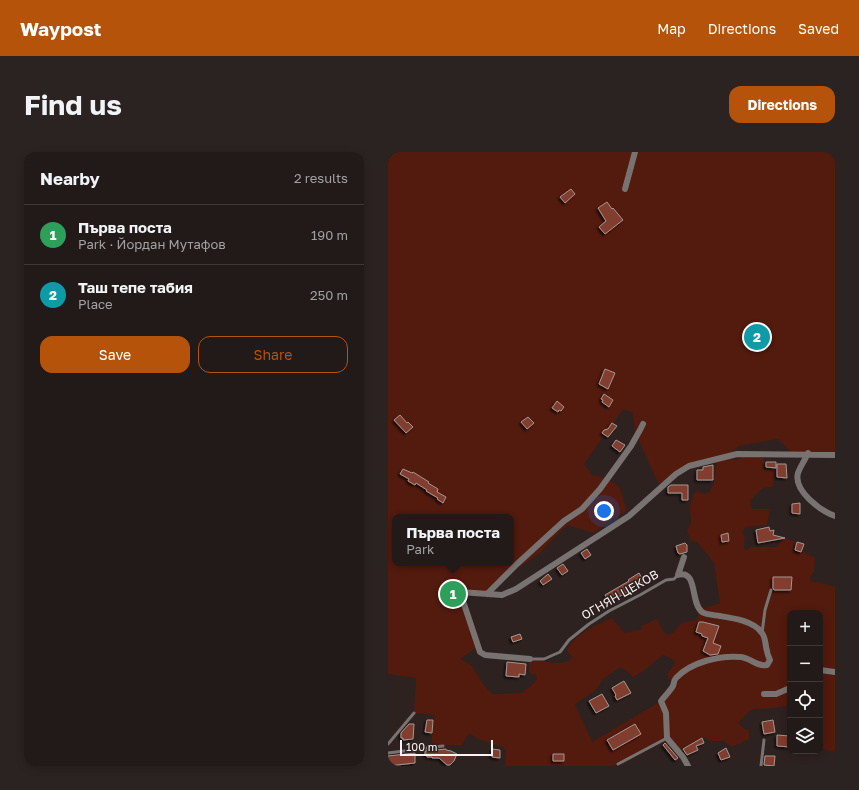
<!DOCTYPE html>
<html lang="en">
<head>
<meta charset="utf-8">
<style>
	body { margin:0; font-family:"Golos Text",sans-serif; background:#2a2321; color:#f1f3f6 }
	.controls { position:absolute; right:12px; bottom:12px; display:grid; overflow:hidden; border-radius:8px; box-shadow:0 2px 10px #0003 }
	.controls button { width:36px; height:36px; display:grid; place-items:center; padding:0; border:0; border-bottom:1px solid #3f3837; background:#221a18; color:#f1f3f6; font:20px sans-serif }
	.scale { position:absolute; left:12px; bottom:10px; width:93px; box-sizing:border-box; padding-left:4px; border:2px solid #faf2f0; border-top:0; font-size:11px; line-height:14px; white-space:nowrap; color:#faf2f0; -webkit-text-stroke:3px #2d2220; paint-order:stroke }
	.you { position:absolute; left:216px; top:359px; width:14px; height:14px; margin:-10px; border:3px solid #fff; border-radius:50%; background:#1a73e8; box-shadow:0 0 0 6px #1a73e833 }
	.badge { display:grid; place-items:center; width:26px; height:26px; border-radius:50%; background:#b45309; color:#fff; font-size:13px; font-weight:700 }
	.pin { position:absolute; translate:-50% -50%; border:2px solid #fff; box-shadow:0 1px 4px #0006 }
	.popup { position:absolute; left:4px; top:362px; width:122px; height:52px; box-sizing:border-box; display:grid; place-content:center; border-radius:8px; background:#221a18; filter:drop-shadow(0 1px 3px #0005); font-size:13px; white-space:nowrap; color:#a2a1a2 }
	.popup b { font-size:15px; color:#f1f3f6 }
	.popup::after { content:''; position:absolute; left:50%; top:100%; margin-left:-8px; border:8px solid transparent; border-top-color:#221a18 }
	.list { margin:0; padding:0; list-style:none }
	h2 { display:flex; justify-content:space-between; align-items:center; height:52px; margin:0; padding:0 16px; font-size:17px }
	h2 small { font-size:13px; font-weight:400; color:#a2a1a2 }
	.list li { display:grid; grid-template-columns:26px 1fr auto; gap:12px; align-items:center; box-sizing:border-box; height:60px; padding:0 16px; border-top:1px solid #3f3837 }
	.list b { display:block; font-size:15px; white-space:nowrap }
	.list p { margin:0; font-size:13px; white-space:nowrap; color:#a2a1a2 }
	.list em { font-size:13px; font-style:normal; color:#a2a1a2 }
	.actions { display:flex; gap:8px; padding:12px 16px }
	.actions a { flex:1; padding:9px 0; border:1px solid #b45309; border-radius:12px; text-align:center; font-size:14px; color:#b45309 }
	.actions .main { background:#b45309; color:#fff }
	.icon { flex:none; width:22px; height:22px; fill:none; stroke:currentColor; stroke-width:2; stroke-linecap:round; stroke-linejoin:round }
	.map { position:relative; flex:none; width:447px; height:614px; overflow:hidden; border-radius:12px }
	header { display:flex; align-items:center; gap:24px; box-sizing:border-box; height:56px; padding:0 20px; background:#b45309; color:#fff }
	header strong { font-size:19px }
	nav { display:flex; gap:22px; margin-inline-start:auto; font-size:14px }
	.intro { display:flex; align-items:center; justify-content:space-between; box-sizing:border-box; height:96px; padding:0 24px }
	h1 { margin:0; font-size:28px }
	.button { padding:10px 18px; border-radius:12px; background:#b45309; color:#fff; font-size:14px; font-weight:700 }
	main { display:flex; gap:24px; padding:0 24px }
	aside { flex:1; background:#221a18; border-radius:12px; box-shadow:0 2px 10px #0003 }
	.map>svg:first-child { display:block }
</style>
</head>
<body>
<header>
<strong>Waypost</strong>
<nav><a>Map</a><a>Directions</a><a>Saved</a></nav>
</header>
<div class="intro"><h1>Find us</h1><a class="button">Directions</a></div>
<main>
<aside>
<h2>Nearby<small>2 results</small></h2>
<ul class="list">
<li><span class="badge" style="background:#2e9e5b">1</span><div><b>Първа поста</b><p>Park · Йордан Мутафов</p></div><em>190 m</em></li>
<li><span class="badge" style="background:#0f9aa8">2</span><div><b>Таш тепе табия</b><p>Place</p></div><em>250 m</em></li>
</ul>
<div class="actions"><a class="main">Save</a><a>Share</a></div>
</aside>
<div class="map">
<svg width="447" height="614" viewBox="0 0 447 614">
	<defs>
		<filter id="shadow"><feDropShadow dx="-2" dy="2" stdDeviation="1" flood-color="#0009"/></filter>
	</defs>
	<rect width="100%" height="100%" fill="#2d2220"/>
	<path fill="#531a0e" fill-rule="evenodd" d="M0 0H447V306L401 305 402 299 390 287 351 294 343 300 345 308 352 307 355 304 376 306V318H387L385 335 375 336 362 348 364 357H382L379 373 357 375 354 381 357 384 356 397 359 398 362 395H389L396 386 408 390 405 399 412 402 416 400 427 406 426 419 422 425 423 430H430L447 435V600L435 597 432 584V461H402V553C397 554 392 555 386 556 367 558 364 553 351 571L355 576 361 578V587L344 595 336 589H322L316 585 290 599 279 586 230 612 224 614H117L118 598 115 595 90 587 81 581 74 593H43L46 563 26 561 28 526 0 522ZM235 257 245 261 247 280 271 333 301 312 329 307 326 332 321 340 316 342 309 339 306 341 302 354 303 371 299 379 303 389 309 390 326 411 332 451 312 458 308 469C286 469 295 477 280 483L275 479 269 467 253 474 254 477 236 481 224 466C210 472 184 483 179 499L184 505 181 509C177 510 173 511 168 511 159 511 149 506 141 511V517L142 522H147L149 527C145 533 139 536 134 541L104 542 96 533 83 513 72 507 89 495 72 440 99 442 117 425 152 401 179 373 206 381 239 358 231 334 217 326 204 323 196 312ZM7 365H123V411H7ZM276 503 287 509C286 515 281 517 279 523L282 528 287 527 273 549 204 590 187 552 208 538 215 527 231 516 236 517 245 525C257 520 265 509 276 503Z"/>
	<path fill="#813d2e" stroke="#a49693" filter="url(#shadow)" d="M183 37 187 42 177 51 172 45Z
		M219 50 224 57 225 56 235 68 217 82 211 75 218 69 210 56Z
		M217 217 227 221 220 237 211 232Z
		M216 242 225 248 221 255 214 250 215 248 213 247Z
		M169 249 176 255 173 259 171 258 170 260 164 256Z
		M12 263 19 271 20 270 25 275 18 281 6 268Z
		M140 265 146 271 139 277 133 270Z
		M224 271 229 274 220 285 214 281 216 278 220 277Z
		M228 288 237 293 232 300 224 294Z
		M378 310H388V316L378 315Z
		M389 312H398L399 326 389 325Z
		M325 313V328H309V318H315V315Z
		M15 317 24 321 25 320 41 330 40 331 50 337 49 340 58 345 55 351 49 347 50 346 38 339 39 338 28 331 27 333 20 329 21 327 12 322Z
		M283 333H300V348H294V341H280V335Z
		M412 351V362L404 361V352Z
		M381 375 382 379 386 378 385 383 397 386 370 391 368 378Z
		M340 381 341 389 334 390 333 383Z
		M409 390 416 392 413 400 407 398Z
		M297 391 299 393V400L292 402 290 401 288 394Z
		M199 397 203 403 197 407 193 401Z
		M175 412 180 419 174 423 169 416Z
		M251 421 256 430 252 432 251 429 238 436 240 440 221 450 217 443 241 429 240 428Z
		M160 422 164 427 155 433 152 429Z
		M385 425H404L403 438H386L385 436Z
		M311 470H315L331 474 325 491 333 494 330 502 322 503 315 499 320 486 314 484V482L308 480Z
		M132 482 134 487 125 490 123 485Z
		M119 510 138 512 137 523 131 522V525L118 524Z
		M236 529 243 541 229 548 227 544 228 543 224 536Z
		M214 542 221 554 208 561 201 549Z
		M39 568H45L44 581 37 580Z
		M385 568 387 580 376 582 374 570Z
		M21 572H26L25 587 15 588V586H13V581Z
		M247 572 253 582 225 598 219 588Z
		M389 583 402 584V595L389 594Z
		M314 586 316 591 308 594 310 598 299 603 295 597Z
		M277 591 290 606 287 608 275 593Z
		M338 596 342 605 333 608 330 601Z
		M58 597V598L63 599 69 602 66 609 62 613H59L51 606H44V605H39V602L37 603V599Z
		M104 597 112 598V606L104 605Z
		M27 601V611L0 614V604Z
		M165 602H176V609H165Z
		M377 604H387L386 614 376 613Z"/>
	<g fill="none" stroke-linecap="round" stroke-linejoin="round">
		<path stroke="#787270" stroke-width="3" d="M374 481 377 458 383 438
			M142 507H156L172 500 181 488 201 472 221 459 252 443 278 428 286 427 290 423
			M0 592 26 561
			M0 601 55 594
			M230 612 279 586
			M373 614 376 588"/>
		<path stroke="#787270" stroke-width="6" d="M237 37 247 0
			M420 301C417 308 412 315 410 321 405 339 433 359 447 364
			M296 405 290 423C310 417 302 451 314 460 319 463 326 463 332 464 345 466 366 469 374 481 378 486 377 493 379 499 379 502 381 505 382 508L379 513C368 515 363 506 353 505 332 503 303 510 288 526 286 528 286 531 285 534 282 539 277 544 273 549L278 561 279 586 295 605 300 614
			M99 442 129 412 176 369 194 357 212 337 243 294 252 278 255 272
			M142 507 97 503 92 500 72 440 114 443 128 437 241 364 288 322 301 314 349 302 447 303
			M432 518 447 520
			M376 542H388L402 536"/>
	</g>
	<g text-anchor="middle" stroke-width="3" stroke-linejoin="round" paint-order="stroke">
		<g font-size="12" fill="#faf2f0" stroke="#2d2220">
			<text transform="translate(232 443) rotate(-30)" y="4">ОГНЯН ЦЕКОВ</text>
		</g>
	</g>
</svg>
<div class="controls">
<button>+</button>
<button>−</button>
<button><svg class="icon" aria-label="locate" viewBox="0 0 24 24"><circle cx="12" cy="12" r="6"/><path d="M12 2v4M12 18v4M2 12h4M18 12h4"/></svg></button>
<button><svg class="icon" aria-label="layers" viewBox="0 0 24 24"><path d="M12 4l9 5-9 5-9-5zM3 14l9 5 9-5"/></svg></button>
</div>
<div class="scale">100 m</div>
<div class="you"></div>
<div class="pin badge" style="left:65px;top:442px;background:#2e9e5b">1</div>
<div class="popup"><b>Първа поста</b>Park</div>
<div class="pin badge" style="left:369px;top:185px;background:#0f9aa8">2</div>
</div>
</main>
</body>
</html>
